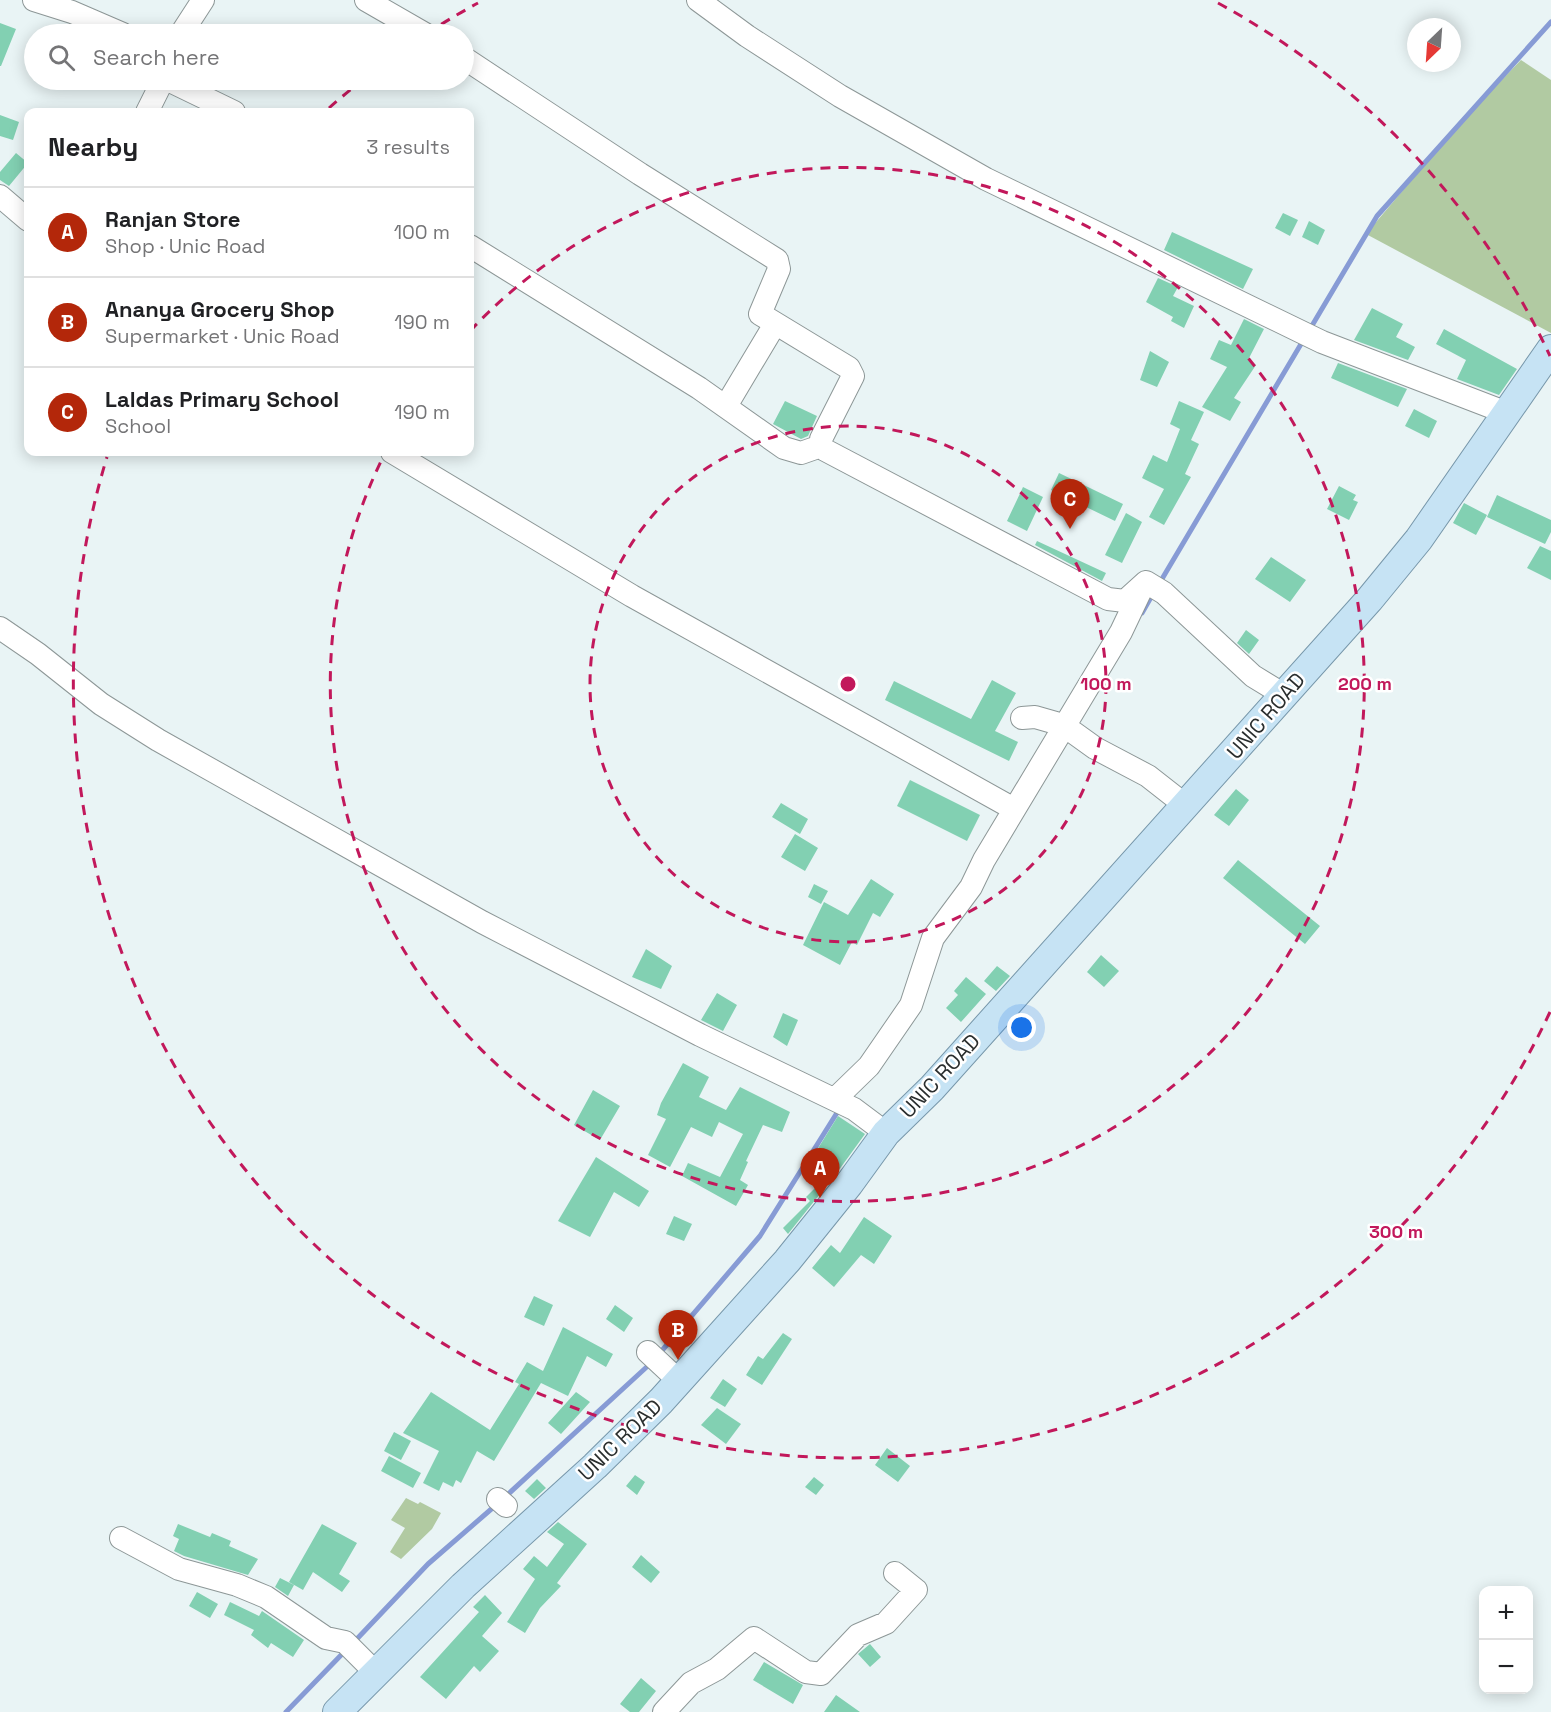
<!DOCTYPE html>
<html lang="en">
<head>
<meta charset="utf-8">
<style>
	body { margin:0; font-family:"Space Grotesk",sans-serif; background:#f6f6f6; color:#202124 }
	.controls { position:absolute; right:18px; bottom:18px; display:grid; overflow:hidden; border-radius:12px; box-shadow:0 3px 15px #0003 }
	.controls button { width:54px; height:54px; display:grid; place-items:center; padding:0; border:0; border-bottom:2px solid #e0e0e0; background:#fff; color:#202124; font:30px sans-serif }
	.compass { position:absolute; left:1407px; top:18px; width:54px; height:54px; border-radius:50%; background:#fff; box-shadow:0 3px 15px #0003; rotate:205deg }
	.you { position:absolute; left:1022px; top:1028px; width:21px; height:21px; margin:-15px; border:4px solid #fff; border-radius:50%; background:#1a73e8; box-shadow:0 0 0 9px #1a73e833 }
	.badge { display:grid; place-items:center; width:39px; height:39px; border-radius:50%; background:#b3270a; color:#fff; font-size:20px; font-weight:700 }
	.pin { position:absolute; translate:-50% -50px; filter:drop-shadow(0 2px 3px #0008) }
	.pin::after { content:''; position:absolute; top:32px; width:21px; height:18px; background:inherit; clip-path:polygon(0 0,100% 0,50% 100%) }
	.list { margin:0; padding:0; list-style:none }
	h2 { display:flex; justify-content:space-between; align-items:center; height:78px; margin:0; padding:0 24px; font-size:26px }
	h2 small { font-size:20px; font-weight:400; color:#757577 }
	.list li { display:grid; grid-template-columns:39px 1fr auto; gap:18px; align-items:center; box-sizing:border-box; height:90px; padding:0 24px; border-top:2px solid #e0e0e0 }
	.list b { display:block; font-size:22px; white-space:nowrap }
	.list p { margin:0; font-size:20px; white-space:nowrap; color:#757577 }
	.list em { font-size:20px; font-style:normal; color:#757577 }
	.icon { flex:none; width:33px; height:33px; fill:none; stroke:currentColor; stroke-width:2; stroke-linecap:round; stroke-linejoin:round }
	.map { position:relative; flex:none; width:1551px; height:1712px; overflow:hidden }
	.search { position:absolute; background:#fff; box-shadow:0 3px 15px #0003; left:24px; top:24px; width:450px; height:66px; display:flex; align-items:center; gap:15px; box-sizing:border-box; padding:0 21px; border-radius:33px; color:#757577; font-size:22px }
	.panel { position:absolute; background:#fff; box-shadow:0 3px 15px #0003; left:24px; top:108px; width:450px; height:348px; border-radius:12px }
	.map>svg:first-child { display:block }
</style>
</head>
<body>
<div class="map">
<svg width="1551" height="1712" viewBox="0 0 1551 1712">
	<rect width="100%" height="100%" fill="#e9f4f5"/>
	<path fill="#b1caa2" d="M1521 60 1551 80V333L1366 234 1459 124Z
		M406 1498 418 1504 420 1502 441 1513 432 1529 401 1559 390 1552 405 1528 391 1520Z"/>
	<g fill="none" stroke-linecap="round" stroke-linejoin="round">
		<path stroke="#879bd5" stroke-width="5" d="M1310 329 1377 216 1551 22
			M1159 584 1304 339
			M1142 613 1154 592
			M659 1354 760 1236 840 1108
			M505 1497 651 1363
			M354 1642 428 1564 496 1505
			M286 1712 345 1651"/>
	</g>
	<path fill="#82d0b2" d="M0 23 16 29 1 66H0Z
		M0 115 19 122 13 140 0 136Z
		M16 153 28 163 9 186 0 180V172Z
		M1283 213 1298 220 1290 236 1275 228Z
		M1309 221 1325 230 1318 245 1302 237Z
		M1172 232 1253 269 1243 289 1164 250Z
		M1158 278 1178 287 1173 296 1194 306 1184 328 1171 321 1173 317 1146 302Z
		M1372 308 1403 324 1396 337 1415 347 1408 360 1354 340Z
		M1244 319 1264 329 1248 360 1256 365 1234 398 1241 402 1230 421 1202 407 1227 367 1210 359 1219 340 1231 345Z
		M1444 329 1517 369 1499 395 1457 379 1466 360 1436 344Z
		M1150 351 1169 362 1157 387 1140 380Z
		M1338 363 1407 389 1398 407 1331 378Z
		M785 401 817 416 808 436 801 439 773 424Z
		M1179 401 1204 412 1191 440 1199 444 1185 474 1191 477 1164 525 1149 517 1164 489 1142 478 1153 455 1167 462 1180 429 1170 424Z
		M1414 409 1437 421 1429 438 1405 426Z
		M1059 473 1123 504 1115 521 1051 490Z
		M1339 486 1356 495 1353 500 1358 502 1349 520 1327 509Z
		M1023 487 1043 497 1027 531 1007 521Z
		M1497 495 1551 520V532L1545 544 1487 517Z
		M1464 503 1487 515 1476 535 1453 523Z
		M1126 513 1142 522 1122 563 1105 555Z
		M1037 541 1106 573 1102 581 1035 545Z
		M1540 546 1551 551V580L1527 568Z
		M1271 557 1306 580 1290 602 1255 579Z
		M1246 630 1259 640 1249 654 1237 643Z
		M992 680 1016 693 995 731 1018 742 1009 761 885 700 894 681 971 719Z
		M910 780 980 815 967 841 897 806Z
		M1236 789 1249 800 1229 826 1214 815Z
		M781 803 808 819 800 834 772 817Z
		M795 834 818 848 805 871 781 857Z
		M1238 860 1320 926 1305 944 1223 878Z
		M871 879 894 894 880 917 873 913 857 945 852 942 840 965 803 945 824 902 848 915Z
		M814 884 828 891 821 904 808 897Z
		M646 949 672 966 661 989 632 977Z
		M1101 955 1119 971 1104 987 1087 972Z
		M997 966 1010 976 996 991 984 981Z
		M966 977 986 994 961 1022 946 1008 958 995 954 991Z
		M717 993 737 1005 723 1031 701 1020Z
		M783 1013 798 1020 787 1046 773 1037Z
		M683 1063 709 1077 699 1097 726 1110 740 1087 790 1112 782 1132 763 1125 746 1161 748 1162 740 1180 748 1185 736 1206 682 1176 688 1163 720 1177 743 1134 719 1122 712 1137 691 1127 670 1167 648 1155 666 1119 657 1115 661 1103Z
		M593 1090 620 1106 600 1140 574 1125Z
		M838 1116 865 1134 836 1174 809 1163Z
		M596 1157 649 1191 639 1207 614 1192 590 1237 558 1221Z
		M819 1184 824 1189 788 1234 783 1228 810 1201 806 1197Z
		M674 1216 692 1224 684 1241 666 1234Z
		M864 1217 892 1236 874 1264 861 1255 834 1287 812 1268 831 1245 840 1253Z
		M534 1296 553 1305 544 1326 524 1317Z
		M615 1305 633 1318 624 1332 606 1319Z
		M563 1327 613 1354 606 1367 587 1356 568 1396 541 1383 494 1461 477 1451 461 1483 456 1480 453 1487 443 1482 439 1491 423 1483 439 1451 403 1433 431 1392 490 1430 519 1384 515 1382 527 1362 543 1371Z
		M783 1333 792 1339 762 1385 746 1375 758 1356 763 1359Z
		M723 1379 737 1389 725 1407 710 1398Z
		M576 1392 590 1402 561 1434 548 1423Z
		M717 1408 741 1424 726 1444 701 1425Z
		M394 1432 411 1441 401 1460 384 1451Z
		M887 1448 910 1466 898 1482 875 1465Z
		M389 1456 421 1473 413 1488 381 1471Z
		M635 1475 645 1482 637 1495 626 1486Z
		M814 1477 824 1485 816 1495 805 1487Z
		M537 1479 546 1488 534 1499 525 1491Z
		M558 1522 587 1544 557 1583 561 1586 540 1608 525 1633 507 1622 535 1579 523 1569 534 1556 547 1567 564 1544 547 1532Z
		M178 1524 210 1537 212 1533 231 1541 229 1546 258 1559 248 1575 184 1556 174 1551 179 1539 173 1536Z
		M322 1524 357 1543 339 1574 350 1581 342 1592 313 1572 303 1590 289 1582Z
		M641 1555 660 1572 651 1583 632 1567Z
		M280 1578 294 1585 288 1596 275 1587Z
		M197 1592 218 1604 210 1618 189 1606Z
		M485 1595 502 1613 482 1636 499 1651 480 1672 474 1666 446 1699 420 1677 479 1612 473 1607Z
		M230 1602 259 1616 262 1611 304 1640 293 1657 271 1643 268 1648 251 1635 254 1630 224 1615Z
		M870 1644 881 1657 870 1667 858 1654Z
		M764 1662 803 1685 793 1704 753 1680Z
		M641 1678 656 1691 639 1712H630L620 1704Z
		M836 1695 860 1712H824Z"/>
	<g fill="none" stroke-linecap="round" stroke-linejoin="round">
		<g stroke="#8d9797" stroke-width="24">
			<path id="minor" d="M34 0 72 12 123 34
				M366 0 425 34
				M698 0 747 36 840 96 986 179 1322 342 1507 413
				M181 34 203 0
				M464 58 640 174 777 260 779 269 760 314 849 368 853 376 821 439V446L825 450 1108 599 1125 601 1146 582 1164 593 1253 676 1284 695
				M168 80 234 112
				M147 112 163 80
				M0 196 28 220
				M470 246 699 388 784 448 801 453 821 446
				M726 406 775 324
				M392 452 632 596 1014 809
				M0 628 38 654 101 704 158 740 482 922 700 1035 854 1109 886 1133
				M1022 718 1035 717 1063 725 1095 748 1148 776 1185 805
				M835 1099 869 1066 911 1005 933 938 971 887 984 860 1121 632 1141 590
				M648 1352 678 1380
				M498 1499 506 1506
				M121 1538 179 1569 237 1585 266 1597 326 1638 345 1642 376 1673
				M664 1712 691 1683 717 1669 754 1638 806 1672 821 1674 858 1635 886 1623 916 1590 895 1573"/>
		</g>
		<g stroke="#7797aa" stroke-width="30">
			<path id="major" d="M337 1712 463 1586 595 1466 661 1401 787 1261 849 1184 886 1133 932 1088 1369 600 1419 539 1551 349"/>
		</g>
		<use href="#minor" stroke="#fff" stroke-width="22"/>
		<use href="#major" stroke="#c6e3f4" stroke-width="28"/>
	</g>
	<g fill="none" stroke="#c2185b" stroke-width="3" stroke-dasharray="10 8">
		<circle cx="848" cy="684" r="258"/>
		<path d="M470 331A517 517 0 1 1 385 453"/>
		<path d="M1550 1012A775 775 0 0 1 107 457M329 108A775 775 0 0 1 360 82M426 34A775 775 0 0 1 478 3M1218 3A775 775 0 0 1 1550 356"/>
	</g>
	<g text-anchor="middle" stroke-width="5" stroke-linejoin="round" paint-order="stroke">
		<g font-size="21" fill="#2a2e2e" stroke="#fff">
			<text transform="translate(1266 716) rotate(-49)" y="7">UNIC ROAD</text>
			<text transform="translate(940 1076) rotate(-47)" y="7">UNIC ROAD</text>
			<text transform="translate(620 1440) rotate(-44)" y="7">UNIC ROAD</text>
		</g>
	</g>
	<circle cx="848" cy="684" r="9" fill="#c2185b" stroke="#fff" stroke-width="3"/>
	<g font-size="18" text-anchor="middle" font-weight="bold" fill="#c2185b" stroke="#fff" stroke-width="5" stroke-linejoin="round" paint-order="stroke">
		<text x="1106" y="690">100 m</text>
		<text x="1365" y="690">200 m</text>
		<text x="1396" y="1238">300 m</text>
	</g>
</svg>
<div class="controls">
<button>+</button>
<button>−</button>
</div>
<svg class="compass" viewBox="-18 -18 36 36"><path d="M0-13l5 13h-10z" fill="#e53935"/><path d="M0 13l5-13h-10z" fill="#757577"/></svg>
<div class="you"></div>
<div class="pin badge" style="left:820px;top:1198px">A</div>
<div class="pin badge" style="left:678px;top:1360px">B</div>
<div class="pin badge" style="left:1070px;top:529px">C</div>
<div class="search"><svg class="icon" aria-label="search" viewBox="0 0 24 24"><circle cx="10" cy="10" r="6"/><path d="M15 15l6 6"/></svg>Search here</div>
<section class="panel">
<h2>Nearby<small>3 results</small></h2>
<ul class="list">
<li><span class="badge">A</span><div><b>Ranjan Store</b><p>Shop · Unic Road</p></div><em>100 m</em></li>
<li><span class="badge">B</span><div><b>Ananya Grocery Shop</b><p>Supermarket · Unic Road</p></div><em>190 m</em></li>
<li><span class="badge">C</span><div><b>Laldas Primary School</b><p>School</p></div><em>190 m</em></li>
</ul>
</section>
</div>
</body>
</html>
